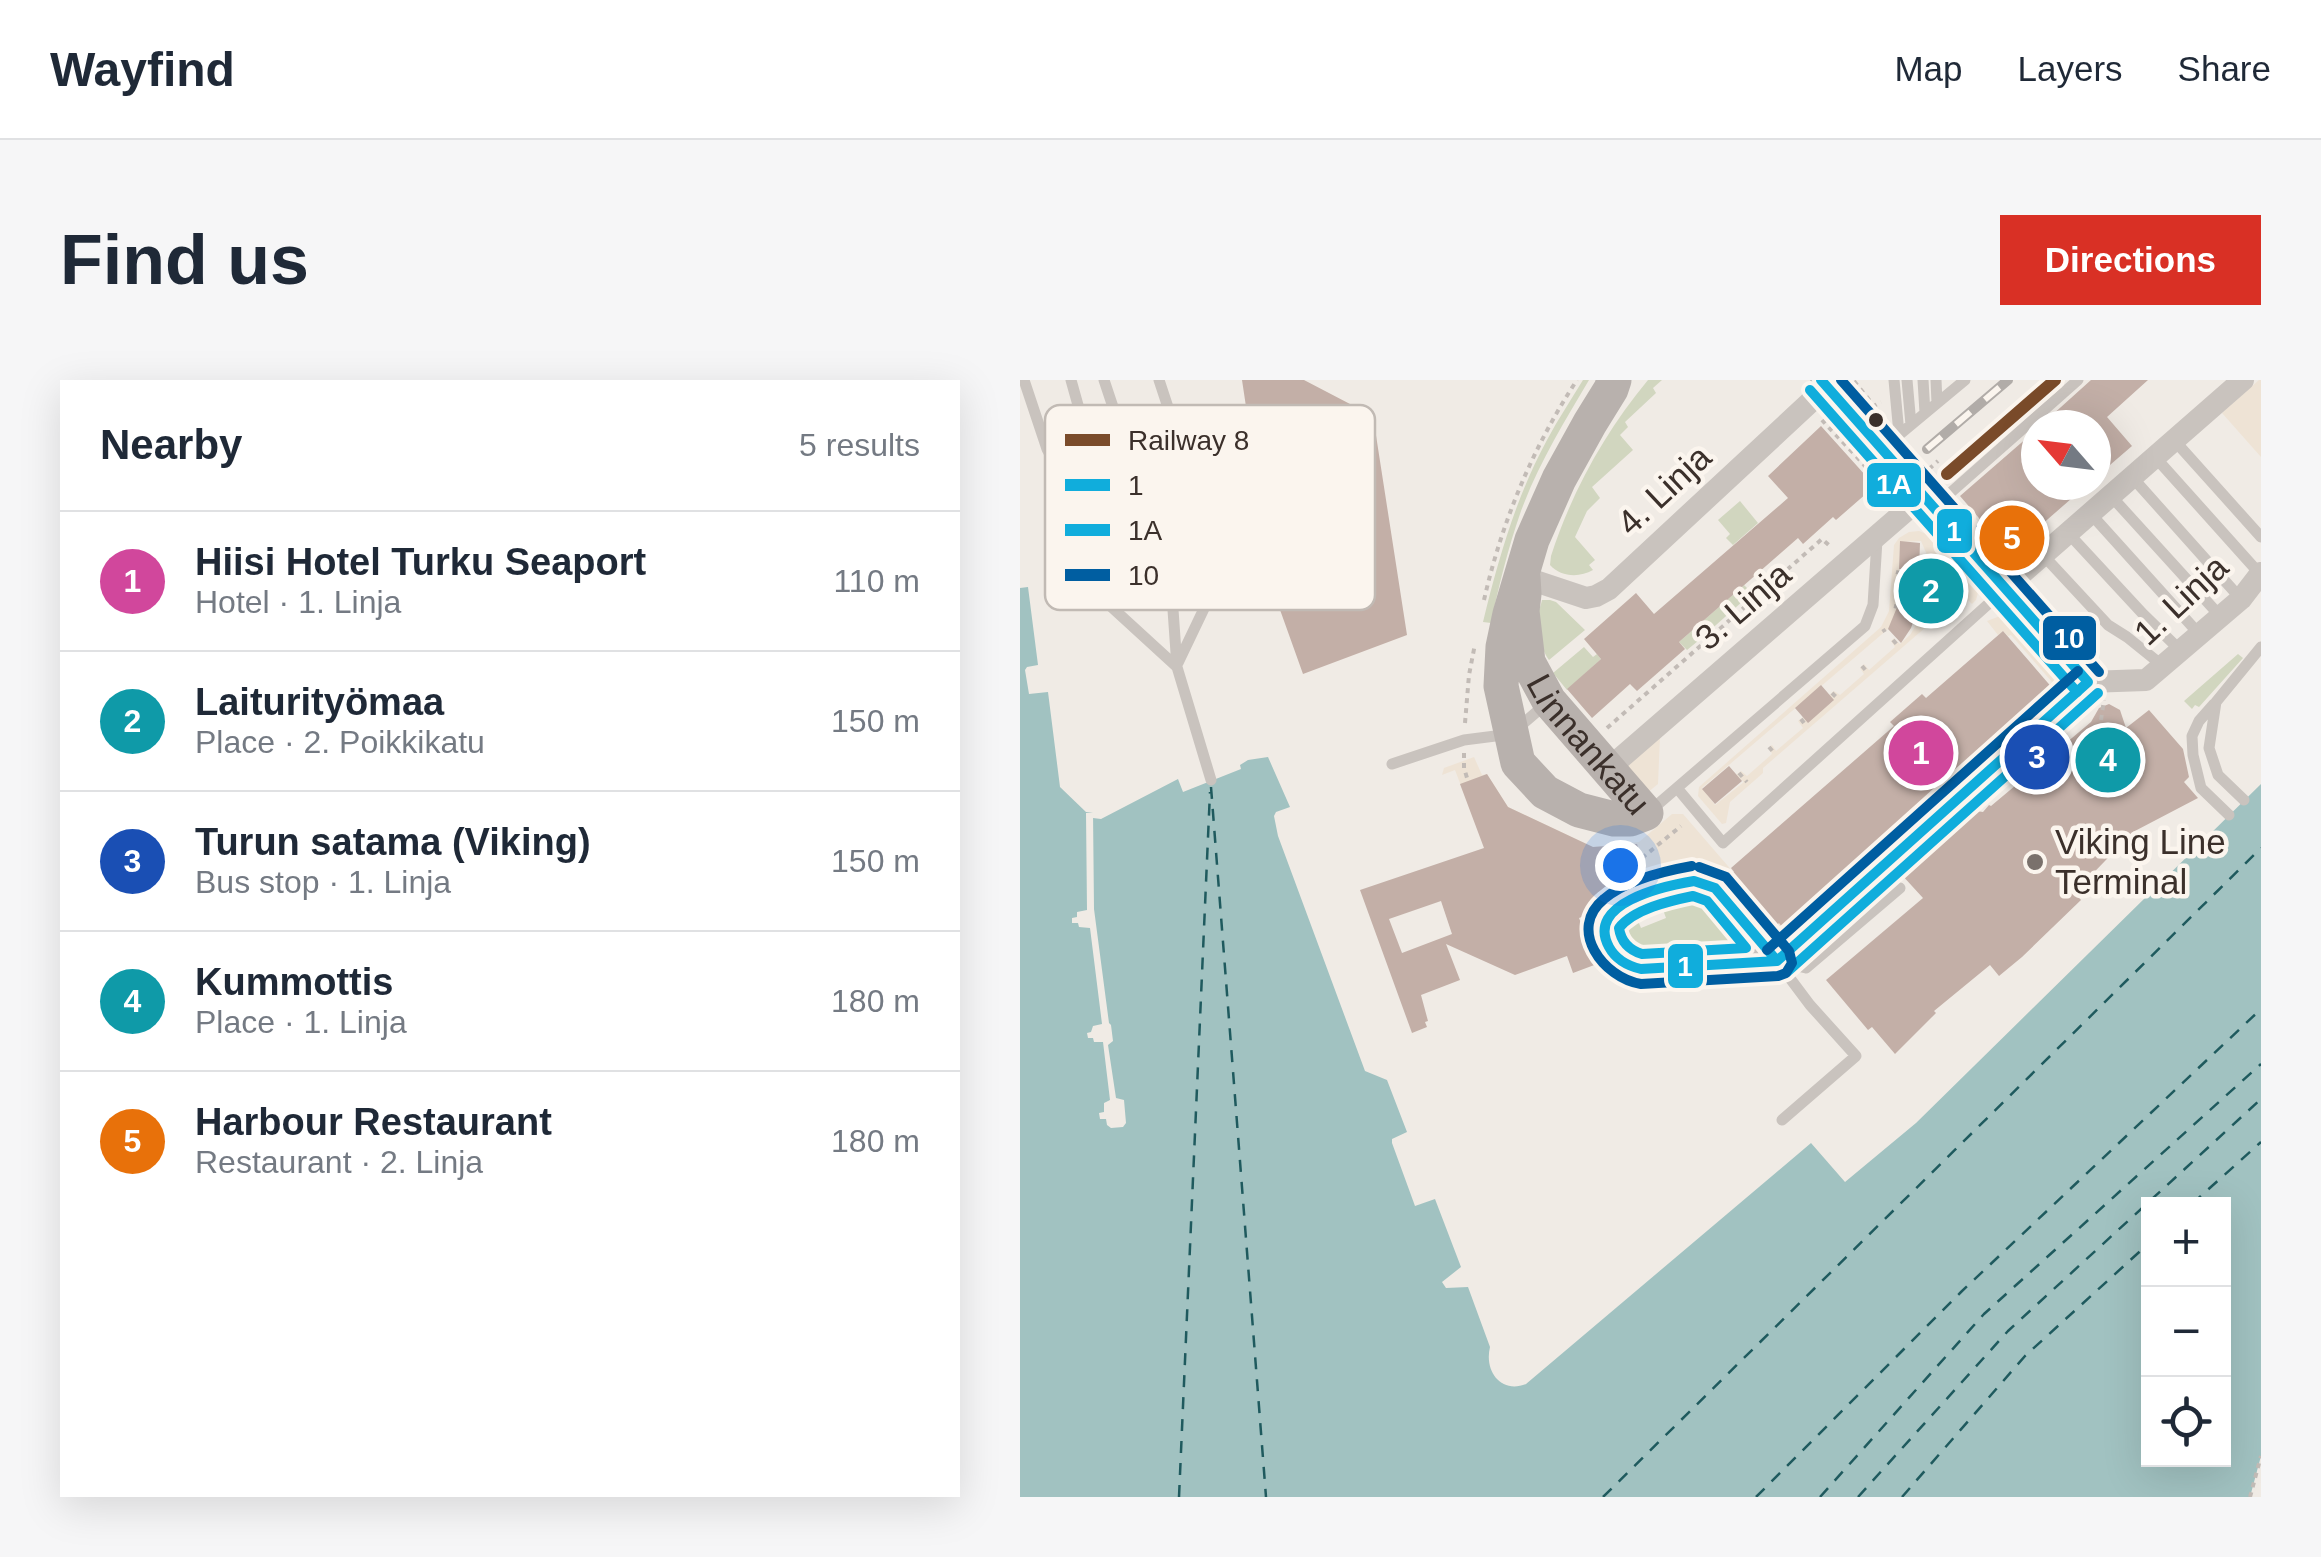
<!DOCTYPE html>
<html lang="en">
<head>
<meta charset="utf-8">
<style>
	body { margin:0; font-family:Arial,sans-serif; background:#f6f6f7; color:#1f2937 }
	.controls { position:absolute; right:30px; bottom:30px; display:grid; overflow:hidden; border-radius:0px; box-shadow:0 10px 40px #0002 }
	.controls button { width:90px; height:90px; display:grid; place-items:center; padding:0; border:0; border-bottom:2px solid #e0e1e3; background:#fff; color:#1f2937; font:50px sans-serif }
	.compass { position:absolute; left:1001px; top:30px; width:90px; height:90px; border-radius:50%; background:#fff; box-shadow:0 10px 40px #0002; rotate:298deg }
	.you { position:absolute; left:600px; top:485px; width:35px; height:35px; margin:-25px; border:8px solid #fff; border-radius:50%; background:#1a73e8; box-shadow:0 0 0 15px #1a73e833 }
	.badge { display:grid; place-items:center; width:65px; height:65px; border-radius:50%; background:#d93025; color:#fff; font-size:32px; font-weight:700 }
	.pin { position:absolute; translate:-50% -50%; border:5px solid #fff; box-shadow:0 2px 10px #0006 }
	.list { margin:0; padding:0; list-style:none }
	h2 { display:flex; justify-content:space-between; align-items:center; height:130px; margin:0; padding:0 40px; font-size:42px }
	h2 small { font-size:32px; font-weight:400; color:#747a83 }
	.list li { display:grid; grid-template-columns:65px 1fr auto; gap:30px; align-items:center; box-sizing:border-box; height:140px; padding:0 40px; border-top:2px solid #e0e1e3 }
	.list b { display:block; font-size:38px; white-space:nowrap }
	.list p { margin:0; font-size:32px; white-space:nowrap; color:#747a83 }
	.list em { font-size:32px; font-style:normal; color:#747a83 }
	.icon { flex:none; width:55px; height:55px; fill:none; stroke:currentColor; stroke-width:2; stroke-linecap:round; stroke-linejoin:round }
	.map { position:relative; flex:none; width:1241px; height:1117px; overflow:hidden; border-radius:0px }
	header { display:flex; align-items:center; gap:60px; box-sizing:border-box; height:140px; padding:0 50px; background:#fff; border-bottom:2px solid #e0e1e3 }
	header strong { font-size:48px }
	nav { display:flex; gap:55px; margin-inline-start:auto; font-size:35px }
	.intro { display:flex; align-items:center; justify-content:space-between; box-sizing:border-box; height:240px; padding:0 60px }
	h1 { margin:0; font-size:70px }
	.button { padding:25px 45px; border-radius:0px; background:#d93025; color:#fff; font-size:35px; font-weight:700 }
	main { display:flex; gap:60px; padding:0 60px }
	aside { flex:1; background:#fff; border-radius:0px; box-shadow:0 10px 40px #0002 }
	.map>svg:first-child { display:block }
</style>
</head>
<body>
<header>
<strong>Wayfind</strong>
<nav><a>Map</a><a>Layers</a><a>Share</a></nav>
</header>
<div class="intro"><h1>Find us</h1><a class="button">Directions</a></div>
<main>
<aside>
<h2>Nearby<small>5 results</small></h2>
<ul class="list">
<li><span class="badge" style="background:#d1479c">1</span><div><b>Hiisi Hotel Turku Seaport</b><p>Hotel · 1. Linja</p></div><em>110 m</em></li>
<li><span class="badge" style="background:#0f9aa8">2</span><div><b>Laiturityömaa</b><p>Place · 2. Poikkikatu</p></div><em>150 m</em></li>
<li><span class="badge" style="background:#1a4fb4">3</span><div><b>Turun satama (Viking)</b><p>Bus stop · 1. Linja</p></div><em>150 m</em></li>
<li><span class="badge" style="background:#0f9aa8">4</span><div><b>Kummottis</b><p>Place · 1. Linja</p></div><em>180 m</em></li>
<li><span class="badge" style="background:#e8710a">5</span><div><b>Harbour Restaurant</b><p>Restaurant · 2. Linja</p></div><em>180 m</em></li>
</ul>
</aside>
<div class="map">
<svg width="1241" height="1117" viewBox="0 0 1241 1117">
	<rect width="100%" height="100%" fill="#f0ebe5"/>
	<path fill="#d1d6bf" d="M563 0H569C544 42 518 85 501 131 488 168 479 205 471 243L463 242C478 180 496 117 527 60 538 39 551 20 563 0Z
		M628 0H642L633 8 636 13 605 42 608 47 600 55 613 70 572 107 580 118 567 131 555 157 575 180 569 185 573 190C559 198 541 197 530 185L531 176C552 111 585 52 628 0Z
		M720 121 738 143 713 165 706 158 710 154 698 140Z
		M724 205 732 213 687 253 684 250 682 252 684 256 667 270 659 262Z
		M522 220H530L536 222 565 250 529 280C522 270 515 251 517 237 518 231 521 226 522 220Z
		M564 267 573 277 577 274 581 279 547 310 533 293Z
		M1218 274 1223 278 1179 327 1175 325 1172 329 1164 321Z
		M671 517C691 526 712 551 722 570 699 573 635 578 615 571 606 569 602 563 596 556L602 543 616 536 621 548 646 538 642 527Z"/>
	<path fill="#eee3d5" fill-rule="evenodd" d="M1239 0H1241V77L1202 33Z
		M899 151 909 155 915 160 956 208 958 213 956 220 952 224 943 215 743 388V393L710 422 706 443 702 444 678 416 679 407 861 247 869 231 874 165 879 158 889 152ZM901 161 908 177 910 192H891V196L911 197 902 201 898 208V216L908 224 890 223 889 229 905 230 890 255 880 264 874 258 871 261 875 267 849 290 844 284 840 288 844 294 820 315 814 311 809 315 813 321 788 342 783 337 778 341 783 348 756 371 752 365 749 367 752 374 727 396 721 391 716 395 724 402 695 425 682 408 868 249 878 230 880 162Z
		M980 236 990 238 997 237 1005 245 1003 254 1044 301 1043 311 1039 317 805 521 772 549 758 557 746 554 688 490 677 481 663 480 630 501 586 517 581 505 468 477 435 390 422 395 424 388 454 377 462 395 467 394 488 427 573 467 619 462 652 434H663L758 544 947 385 951 388 956 382 955 379 1034 310 1030 304 1032 302 991 255 988 256 983 251 978 255 967 241Z
		M640 357 638 404 627 413 605 388Z"/>
	<path fill="#a1c2c1" fill-rule="evenodd" d="M8 207 18 285 7 287 5 290 9 314 28 312 40 407 66 432H73V438L81 439 158 399 163 412 221 389 220 385 228 380 248 377 270 427 256 432 254 436 258 456 345 691 367 700 387 752 372 759V763L395 826 415 819 441 887 422 902 426 908 448 907 470 967C464 991 481 1014 506 1004L791 763 825 802 896 743 1241 404V1076L1230 1117H0V208ZM1128 824H1204V1080H1128Z"/>
	<path fill="#f0ebe5" d="M73 432 74 529 89 643 91 645 93 661 88 665 96 718 104 720 106 743 103 747 91 748 87 745 86 739H80L79 733 84 732V723L90 720 83 662H74L73 658H68L67 653 71 652 73 646 82 644 70 548 59 547 58 543H52V538L57 537V532L67 530 66 433Z"/>
	<g fill="none" stroke-linecap="round" stroke-linejoin="round">
		<path stroke="#1f5a5e" stroke-width="2.5" stroke-dasharray="12 10" stroke-linecap="butt" d="M191 407 246 1117
			M1172 824 1241 762
			M159 1117 190 412
			M583 1117 1241 468
			M736 1117 941 912 1241 629
			M800 1117 964 934 1241 684
			M838 1117 988 951 1241 719
			M882 1117 1005 976 1128 864"/>
	</g>
	<path fill="#c3afa7" fill-rule="evenodd" d="M222 0H284L353 36 387 255 283 294 254 213Z
		M1071 0H1128L1087 37 1112 66 1076 97V45H1021Z
		M801 46 855 106 816 140 813 137 783 164 778 158 659 262 665 269 617 311 610 304 572 338 547 309 581 279 564 259 616 213 634 234 768 118 748 96Z
		M1016 50V105H1067L989 173 940 116Z
		M880 161 900 163 899 190 879 189Z
		M888 201 892 202 890 230 897 231 891 248 881 263 868 249Z
		M983 251 1034 310 762 547 759 543 757 545 712 493 714 492 711 488 874 346 870 342 902 314 906 318Z
		M801 305 814 320 788 343 775 328Z
		M1089 324 1100 330 1106 348 1129 330 1163 369 1169 397 1164 402 1178 418 1113 452 1055 512 1061 520 1002 577 979 596 970 585 914 631 916 633 875 674 852 647 848 650 806 600 903 518 881 494 956 431 963 432 969 425 971 426 1071 342 1079 328Z
		M709 386 722 401 695 424 682 409Z
		M467 394 488 427 573 467 617 464 629 498 593 512 581 521 572 533 559 538 577 584 553 593 547 576 495 595 426 564 440 600 401 615 408 641 405 642 407 647 392 653 340 510 464 468 440 404ZM421 521 432 554 382 573 369 539Z"/>
	<g fill="none" stroke-linecap="round" stroke-linejoin="round">
		<path stroke="#c2bbb6" stroke-width="4" stroke-dasharray="5 5" stroke-linecap="butt" d="M834 1 854 26 861 22
			M802 40C815 55 851 89 858 104 862 113 860 120 856 128
			M909 89 918 81
			M876 192 880 193
			M891 193 936 196
			M464 220C482 141 513 67 557 0
			M874 226 878 227
			M889 227 925 228
			M863 249 865 252
			M873 260 879 267
			M842 286 848 293
			M812 313 818 319
			M781 339 787 347
			M1081 340 1084 320
			M445 343 449 295 455 264
			M587 348 802 159 812 168
			M749 367 755 374
			M444 373V388L448 401
			M1101 382 1115 397
			M719 393 727 402
			M622 478 661 446
			M1230 1117 1241 1076"/>
		<path stroke="#c9c3be" stroke-width="11" d="M4 0 27 69 47 105 86 222 157 287
			M84 0 151 201 157 287 191 400
			M139 0 202 191 158 283
			M874 0 879 54
			M887 0 891 45
			M903 0 905 33
			M916 0 917 23
			M1154 60 1241 157
			M862 69 945 0
			M1135 77 1240 194
			M1112 97 1221 219
			M47 105 68 61 51 0
			M929 114 1058 0
			M1091 116 1201 237
			M1070 133 1180 255
			M1048 153 1123 234 1161 271
			M1023 175 1088 245 1107 257 1143 286
			M1194 324 1179 341 1172 356 1173 375 1181 408 1209 435
			M372 384 444 360 491 354 527 323
			M657 408 703 463 985 209
			M1224 420 1198 395 1189 368 1196 322 1241 267
			M960 423 968 399
			M630 431 845 246 853 225 857 160
			M757 581 790 625 836 676 762 740
			M757 581 786 588 880 508"/>
		<path stroke="#c9c3be" stroke-width="22" d="M801 0 1068 302
			M503 197 566 218 576 216 589 209 814 0
			M985 208 1223 0
			M588 389 903 116
			M674 501 695 508 702 515 757 581 621 589C607 587 596 579 589 567 570 533 604 523 628 514 644 509 658 503 674 501Z
			M757 581 1068 302 1126 300 1221 219 1241 193"/>
		<path stroke="#b8b1ad" stroke-width="35" id="s1" d="M503 197 504 214 502 231 508 282 529 321 626 433 610 439H594L559 430 525 412 498 383 481 306 483 267 490 234 512 160 539 99 570 43 591 9 594 0"/>
		<g stroke="#b1aca8" stroke-width="10">
			<path id="rail" d="M907 69 988 0"/>
		</g>
		<use href="#rail" stroke="#fbf5ee" stroke-width="6" stroke-dasharray="19" stroke-linecap="butt"/>
		<g stroke="#fbf5ee" stroke-width="18">
			<path id="bus-1" d="M801 0 1068 302
				M674 501 695 508 757 581 621 589C608 586 596 580 589 567 565 523 644 506 674 501Z
				M757 581 1068 302"/>
		</g>
		<g stroke="#fbf5ee" stroke-width="18">
			<path id="bus-2" d="M790 10 1057 312
				M673 516 687 521 726 568 622 574C609 570 601 562 599 548 614 529 649 521 673 516Z
				M767 592 1078 313"/>
		</g>
		<g stroke="#fbf5ee" stroke-width="18">
			<path id="bus-3" d="M821 0 1079 292
				M672 486C644 491 606 500 584 519 547 549 583 598 621 604L758 596 766 593 772 583 769 571 706 497 679 487
				M747 570 1058 291"/>
		</g>
		<use href="#bus-1" stroke="#10addc" stroke-width="10"/>
		<use href="#bus-2" stroke="#10addc" stroke-width="10"/>
		<use href="#bus-3" stroke="#005ea1" stroke-width="10"/>
		<g stroke="#fbf5ee" stroke-width="20">
			<path id="rail-1" d="M927 94 1035 0"/>
		</g>
		<use href="#rail-1" stroke="#7a4b2a" stroke-width="12"/>
	</g>
	<circle fill="#3b302b" stroke="#fbf5ee" stroke-width="4" cx="856" cy="40" r="9"/>
	<circle fill="#7a716c" stroke="#fbf5ee" stroke-width="4" cx="1015" cy="482" r="10"/>
	<g text-anchor="middle" stroke-width="9" stroke-linejoin="round" paint-order="stroke">
		<g font-size="35" fill="#3b302b" stroke="#fbf5ee">
			<text transform="translate(644 110) rotate(-43)" y="12">4. Linja</text>
			<text transform="translate(1161 220) rotate(-43)" y="12">1. Linja</text>
			<text transform="translate(723 226) rotate(-41)" y="12">3. Linja</text>
			<text dy="12" stroke="none"><textPath href="#s1" startOffset="188">Linnankatu</textPath></text>
		</g>
		<g font-size="35" fill="#3b302b" stroke="#fbf5ee" text-anchor="start">
			<text x="1035" y="474">Viking Line<tspan x="1035" dy="40">Terminal</tspan></text>
		</g>
	</g>
	<rect x="25" y="25" width="330" height="205" rx="15" fill="#fbf5ee" stroke="#c1bab4" stroke-width="2.5"/>
	<rect x="45" y="54" width="45" height="12" fill="#7a4b2a"/>
	<rect x="45" y="99" width="45" height="12" fill="#10addc"/>
	<rect x="45" y="144" width="45" height="12" fill="#10addc"/>
	<rect x="45" y="189" width="45" height="12" fill="#005ea1"/>
	<g font-size="28" fill="#3b302b">
		<text x="108" y="70">Railway 8</text>
		<text x="108" y="115">1</text>
		<text x="108" y="160">1A</text>
		<text x="108" y="205">10</text>
	</g>
	<g stroke="#fbf5ee" stroke-width="4">
		<rect x="845" y="81" width="58" height="48" rx="10" fill="#10addc"/>
		<rect x="915" y="127" width="39" height="48" rx="10" fill="#10addc"/>
		<rect x="1021" y="234" width="57" height="48" rx="10" fill="#005ea1"/>
		<rect x="646" y="562" width="39" height="48" rx="10" fill="#10addc"/>
	</g>
	<g font-size="28" text-anchor="middle" font-weight="bold" fill="#fff">
		<text x="874" y="114">1A</text>
		<text x="934" y="161">1</text>
		<text x="1049" y="268">10</text>
		<text x="665" y="596">1</text>
	</g>
</svg>
<div class="controls">
<button>+</button>
<button>−</button>
<button><svg class="icon" aria-label="locate" viewBox="0 0 24 24"><circle cx="12" cy="12" r="6"/><path d="M12 2v4M12 18v4M2 12h4M18 12h4"/></svg></button>
</div>
<svg class="compass" viewBox="-18 -18 36 36"><path d="M0-13l5 13h-10z" fill="#e53935"/><path d="M0 13l5-13h-10z" fill="#747a83"/></svg>
<div class="you"></div>
<div class="pin badge" style="left:901px;top:373px;background:#d1479c">1</div>
<div class="pin badge" style="left:911px;top:211px;background:#0f9aa8">2</div>
<div class="pin badge" style="left:1017px;top:377px;background:#1a4fb4">3</div>
<div class="pin badge" style="left:1088px;top:380px;background:#0f9aa8">4</div>
<div class="pin badge" style="left:992px;top:158px;background:#e8710a">5</div>
</div>
</main>
</body>
</html>
